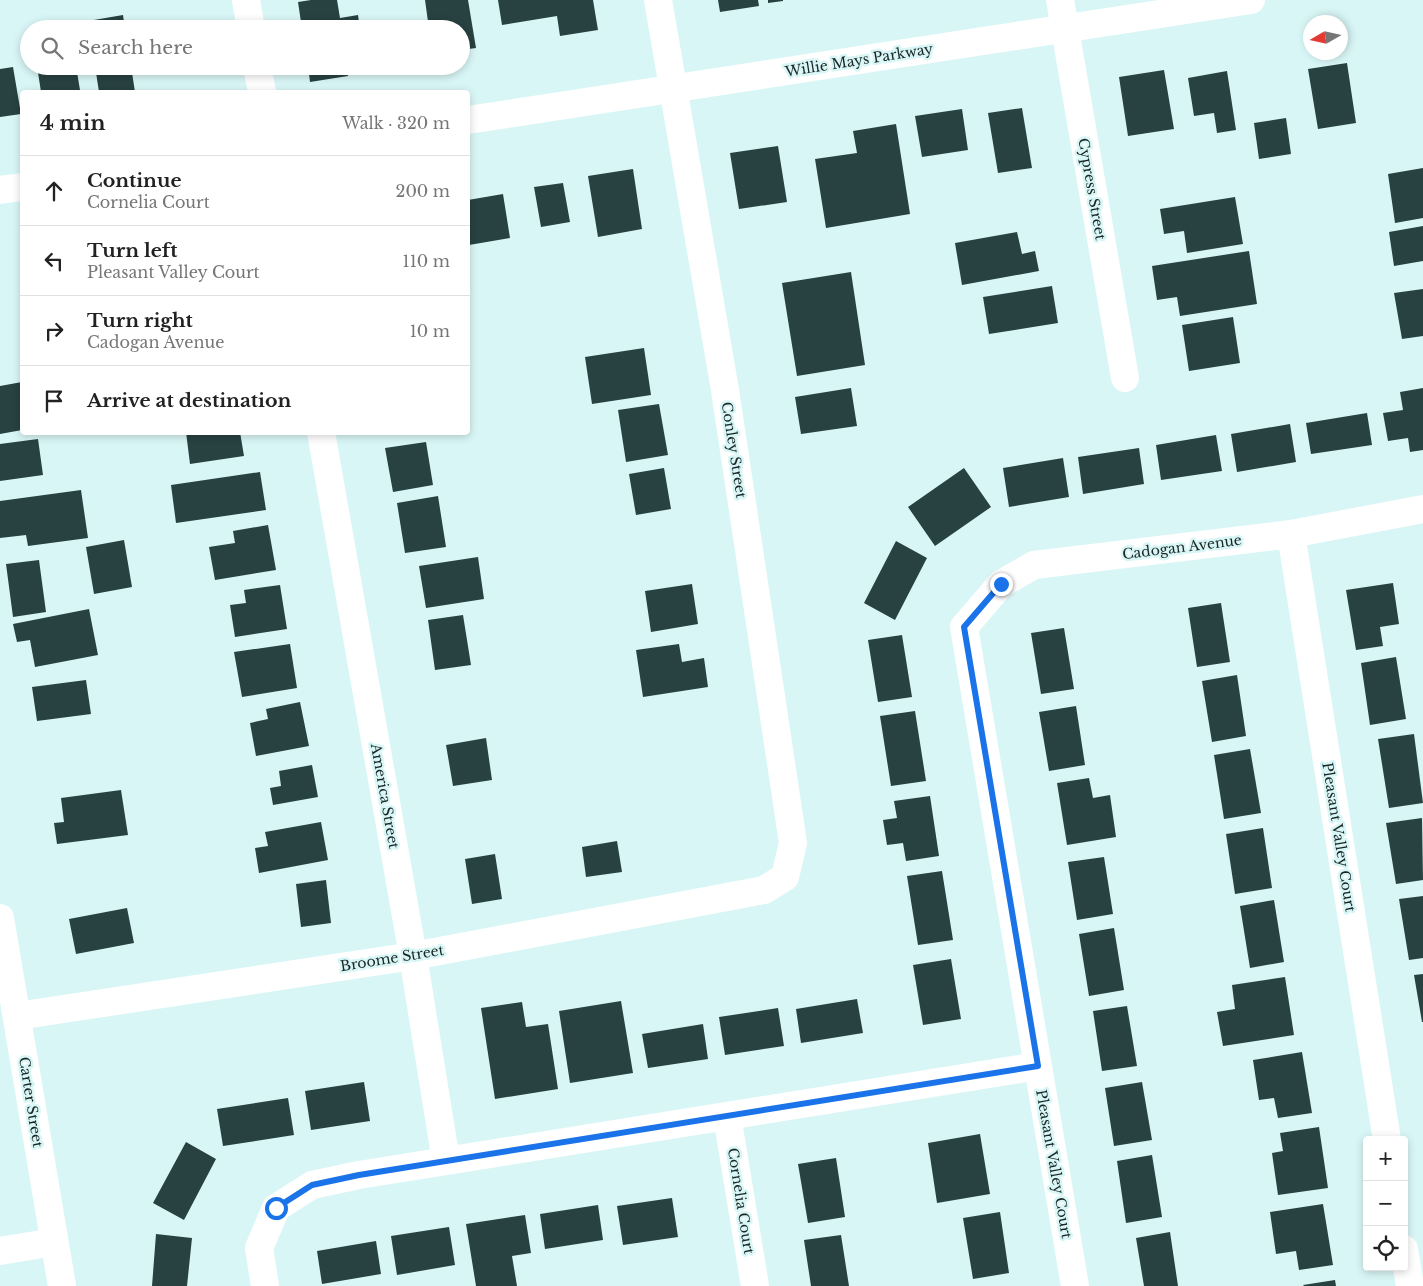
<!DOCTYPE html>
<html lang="en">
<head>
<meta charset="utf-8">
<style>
	body { margin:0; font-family:"Libre Baskerville",serif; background:#f2f2f2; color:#222 }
	.controls { position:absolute; right:15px; bottom:15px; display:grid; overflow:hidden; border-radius:5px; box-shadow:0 2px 8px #0003 }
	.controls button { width:45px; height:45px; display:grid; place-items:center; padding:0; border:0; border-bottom:1px solid #e0e0e0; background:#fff; color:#222; font:25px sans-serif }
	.compass { position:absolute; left:1303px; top:15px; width:45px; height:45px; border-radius:50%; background:#fff; box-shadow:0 2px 8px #0003; rotate:261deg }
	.stop { position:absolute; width:15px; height:15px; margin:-11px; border:4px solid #1a73e8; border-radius:50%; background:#fff }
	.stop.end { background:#1a73e8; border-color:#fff; box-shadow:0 1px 5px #0008 }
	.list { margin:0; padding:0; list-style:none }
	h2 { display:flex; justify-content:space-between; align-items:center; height:65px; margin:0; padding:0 20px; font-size:21px }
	h2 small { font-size:16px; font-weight:400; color:#767676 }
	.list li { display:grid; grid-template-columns:32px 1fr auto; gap:15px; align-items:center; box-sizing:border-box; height:70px; padding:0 20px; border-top:1px solid #e0e0e0 }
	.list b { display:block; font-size:19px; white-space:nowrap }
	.list p { margin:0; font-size:16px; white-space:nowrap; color:#767676 }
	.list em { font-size:16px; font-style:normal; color:#767676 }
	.icon { flex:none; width:28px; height:28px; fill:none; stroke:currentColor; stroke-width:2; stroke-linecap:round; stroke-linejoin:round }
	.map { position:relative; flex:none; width:1423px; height:1286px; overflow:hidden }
	.search { position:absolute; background:#fff; box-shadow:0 2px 8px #0003; left:20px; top:20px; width:450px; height:55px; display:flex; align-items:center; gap:12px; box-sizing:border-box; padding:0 18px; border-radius:28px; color:#767676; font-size:19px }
	.panel { position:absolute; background:#fff; box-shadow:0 2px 8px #0003; left:20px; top:90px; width:450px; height:345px; border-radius:5px }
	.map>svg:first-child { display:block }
</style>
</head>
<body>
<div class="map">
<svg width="1423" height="1286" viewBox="0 0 1423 1286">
	<rect width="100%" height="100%" fill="#d9f6f6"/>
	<path fill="#284141" d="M311 0H337L340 18 358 15 360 29H302L298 2Z
		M425 0H468L476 48 461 50V29H429Z
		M498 0H593L598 30 560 36 557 16 502 25Z
		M718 0H758L759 6 720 12Z
		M768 0H783V1L768 3Z
		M123 15 125 29H89L88 21Z
		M1347 63 1356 123 1318 129 1308 69Z
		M37 66H76L80 90 41 92Z
		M95 66H131L135 92H99Z
		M308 66H346L348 76 310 82Z
		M13 67 21 114 0 117V69Z
		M1164 70 1174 129 1128 136 1119 77Z
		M1227 71 1236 130 1217 133 1214 113 1194 116 1188 78Z
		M1022 108 1032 168 998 173 988 113Z
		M962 109 968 150 922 157 915 116Z
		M1286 118 1291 154 1259 159 1254 123Z
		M896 124 910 214 826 228 815 159 857 153 853 131Z
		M778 146 787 202 739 209 730 153Z
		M1423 168V218L1395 223 1388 174Z
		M633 169 642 229 598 237 588 176Z
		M563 183 570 222 541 227 534 187Z
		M503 194 510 238 469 245 468 200Z
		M1235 197 1243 244 1187 253 1184 231 1164 234 1160 209Z
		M1423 226V261L1394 266 1389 232Z
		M1017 232 1022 254 1035 251 1039 271 962 285 955 243Z
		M1249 251 1257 304 1180 316 1177 297 1157 300 1152 266Z
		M851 272 865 365 797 376 782 283Z
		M1052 286 1058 323 989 334 983 297Z
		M1423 289V336L1402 339 1394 293Z
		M1233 317 1240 363 1189 371 1182 325Z
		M644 348 651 395 592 404 585 357Z
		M22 382V430L0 434V386Z
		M851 388 857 426 801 434 795 397Z
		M1423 388V450L1410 452 1408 438 1388 441 1383 413 1403 410 1400 392Z
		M659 404 668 455 626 462 618 410Z
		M1367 413 1372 445 1311 454 1306 423Z
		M1290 424 1296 462 1237 472 1231 434Z
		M186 432H240L244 456 190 464Z
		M1216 435 1222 471 1161 480 1156 445Z
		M38 439 43 475 0 481V444Z
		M426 442 433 485 393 492 385 448Z
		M1139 448 1144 484 1083 494 1078 457Z
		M1063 458 1069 497 1009 507 1003 468Z
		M664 468 671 509 636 515 629 474Z
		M964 468 991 507 935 546 908 507Z
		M260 472 266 510 176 523 171 485Z
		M81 490 88 538 28 546 26 535 0 538V501Z
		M438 496 446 547 405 553 397 503Z
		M268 525 276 570 215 580 209 547 235 543 233 531Z
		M124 540 132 587 94 594 86 547Z
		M896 541 927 558 895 620 864 603Z
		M478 557 484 599 426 608 419 566Z
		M39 560 46 612 13 617 6 564Z
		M1393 583 1399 624 1380 627 1383 646 1356 650 1346 590Z
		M692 584 698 624 651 632 645 591Z
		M280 585 287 629 235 637 230 605 246 603 244 590Z
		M1221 603 1230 662 1197 667 1188 608Z
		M89 609 98 655 35 667 30 640 17 642 13 624Z
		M463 615 471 665 435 670 428 620Z
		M1064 628 1074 689 1041 694 1031 633Z
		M902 635 912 697 878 702 868 640Z
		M290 644 297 688 242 697 234 652Z
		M679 644 682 662 704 658 708 687 643 697 636 650Z
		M1396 657 1406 719 1370 725 1361 663Z
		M1237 675 1246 736 1212 742 1202 681Z
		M86 680 91 714 37 721 32 687Z
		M300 702 309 746 256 756 250 723 268 719 266 709Z
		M1076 706 1085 765 1049 771 1039 712Z
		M915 711 926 781 891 786 880 716Z
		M1414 734 1423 803 1389 808 1378 739Z
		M486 738 492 780 453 786 446 745Z
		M1250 749 1261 813 1224 819 1214 755Z
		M312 765 318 797 273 805 270 788 281 786 279 771Z
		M1089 778 1093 798 1110 795 1116 837 1067 845 1057 783Z
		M121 790 128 835 57 844 54 823 64 822 61 798Z
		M930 796 939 856 906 861 903 843 887 845 883 820 897 818 894 801Z
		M1422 818 1423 880 1396 884 1386 823Z
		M321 822 328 860 259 873 255 848 268 846 265 832Z
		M1263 828 1272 888 1235 894 1226 834Z
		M617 841 622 872 586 877 582 847Z
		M495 854 502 899 472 904 465 859Z
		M1104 857 1113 914 1077 920 1068 862Z
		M942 871 953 940 918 945 907 876Z
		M326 880 331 923 301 927 296 884Z
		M1423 896V958L1409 960 1399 899Z
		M1274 900 1284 962 1250 968 1240 906Z
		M127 908 134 943 76 954 69 919Z
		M1114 928 1124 990 1089 996 1079 934Z
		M951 959 961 1019 923 1025 913 965Z
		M1423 974V1022H1422L1414 975Z
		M1285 977 1294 1035 1223 1046 1217 1012 1235 1009 1232 985Z
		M857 999 863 1033 801 1043 796 1009Z
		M621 1001 633 1073 570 1083 559 1011Z
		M522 1002 526 1027 548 1024 558 1089 495 1099 481 1008Z
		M1127 1006 1137 1066 1102 1071 1093 1011Z
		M778 1008 784 1046 725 1055 719 1017Z
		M703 1024 708 1059 648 1068 642 1034Z
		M1302 1052 1312 1113 1278 1118 1274 1098 1259 1100 1253 1060Z
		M364 1082 370 1121 311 1130 305 1091Z
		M1142 1082 1152 1140 1114 1146 1105 1088Z
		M288 1098 294 1135 223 1146 217 1109Z
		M1319 1127 1328 1188 1278 1195 1272 1153 1283 1151 1280 1133Z
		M980 1134 990 1194 937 1203 928 1143Z
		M186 1142 216 1159 184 1220 153 1203Z
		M1152 1155 1162 1217 1126 1223 1117 1161Z
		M836 1158 845 1217 808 1223 798 1164Z
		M672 1198 678 1237 623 1245 617 1206Z
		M1323 1204 1333 1265 1299 1270 1296 1251 1276 1254 1270 1212Z
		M598 1205 603 1240 545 1249 540 1214Z
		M1000 1212 1009 1273 973 1279 963 1218Z
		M525 1215 531 1253 512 1256 517 1286H476L466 1224Z
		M449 1227 455 1265 397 1275 391 1236Z
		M1170 1232 1178 1286H1144L1136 1238Z
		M156 1234 192 1238 187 1286H152Z
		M841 1235 849 1286H811L804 1240Z
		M376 1241 381 1274 322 1284 317 1251Z
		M1335 1280 1336 1286H1304L1303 1285Z"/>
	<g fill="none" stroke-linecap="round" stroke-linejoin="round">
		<path stroke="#fff" stroke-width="28" d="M246 0 251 29
			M1060 0 1125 378
			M257 66 262 92
			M468 120 1251 0
			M0 190 22 187
			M321 432 413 956 446 1161
			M1291 534 1387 1140
			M17 1016 413 956 764 890 785 877 793 843 725 390 658 0
			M727 1116 755 1286
			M1404 1249 1410 1286
			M0 1251 54 1242
			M265 1286 259 1248 276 1208 312 1185 359 1175 1038 1066
			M1075 1286 964 627 1001 584 1034 565 1291 534 1423 509"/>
		<path stroke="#fff" stroke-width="28" d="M0 918 62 1286"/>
	</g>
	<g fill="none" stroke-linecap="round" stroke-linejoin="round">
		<path stroke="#1a73e8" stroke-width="6" d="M276 1208 312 1185 359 1175 1038 1066 964 627 1001 584"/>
	</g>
	<g text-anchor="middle" stroke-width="5" stroke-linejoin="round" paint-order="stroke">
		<g font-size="14" fill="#1a2525" stroke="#d9f6f6">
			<text transform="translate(859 60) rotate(-9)" y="5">Willie Mays Parkway</text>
			<text transform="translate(1092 189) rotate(80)" y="5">Cypress Street</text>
			<text transform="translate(734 450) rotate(81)" y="5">Conley Street</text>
			<text transform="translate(1182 547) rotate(-7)" y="5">Cadogan Avenue</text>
			<text transform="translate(385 796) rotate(80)" y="5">America Street</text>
			<text transform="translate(1339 837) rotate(81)" y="5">Pleasant Valley Court</text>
			<text transform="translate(392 958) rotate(-9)" y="5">Broome Street</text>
			<text transform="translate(31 1102) rotate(81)" y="5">Carter Street</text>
			<text transform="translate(1054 1164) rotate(80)" y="5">Pleasant Valley Court</text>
			<text transform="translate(741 1201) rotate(81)" y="5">Cornelia Court</text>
		</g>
	</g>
</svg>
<div class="controls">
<button>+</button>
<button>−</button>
<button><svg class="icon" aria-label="locate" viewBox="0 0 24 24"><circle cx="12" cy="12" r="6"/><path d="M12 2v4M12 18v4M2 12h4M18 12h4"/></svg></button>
</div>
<svg class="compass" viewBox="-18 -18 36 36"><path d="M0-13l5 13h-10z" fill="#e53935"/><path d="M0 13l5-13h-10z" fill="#767676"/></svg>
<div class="stop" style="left:276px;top:1208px"></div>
<div class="stop end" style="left:1001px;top:584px"></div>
<div class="search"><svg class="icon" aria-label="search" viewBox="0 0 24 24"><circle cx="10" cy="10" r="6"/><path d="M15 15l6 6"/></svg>Search here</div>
<section class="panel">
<h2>4 min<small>Walk · 320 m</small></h2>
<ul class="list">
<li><svg class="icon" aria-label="ahead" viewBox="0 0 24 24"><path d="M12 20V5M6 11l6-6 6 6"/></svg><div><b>Continue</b><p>Cornelia Court</p></div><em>200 m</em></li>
<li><svg class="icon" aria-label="left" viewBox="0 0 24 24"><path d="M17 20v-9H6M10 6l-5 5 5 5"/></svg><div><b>Turn left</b><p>Pleasant Valley Court</p></div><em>110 m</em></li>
<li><svg class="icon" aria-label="right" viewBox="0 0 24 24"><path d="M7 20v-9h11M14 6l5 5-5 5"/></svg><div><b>Turn right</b><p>Cadogan Avenue</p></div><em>10 m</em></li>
<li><svg class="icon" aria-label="arrive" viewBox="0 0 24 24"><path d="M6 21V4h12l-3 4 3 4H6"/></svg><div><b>Arrive at destination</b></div></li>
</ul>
</section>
</div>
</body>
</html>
